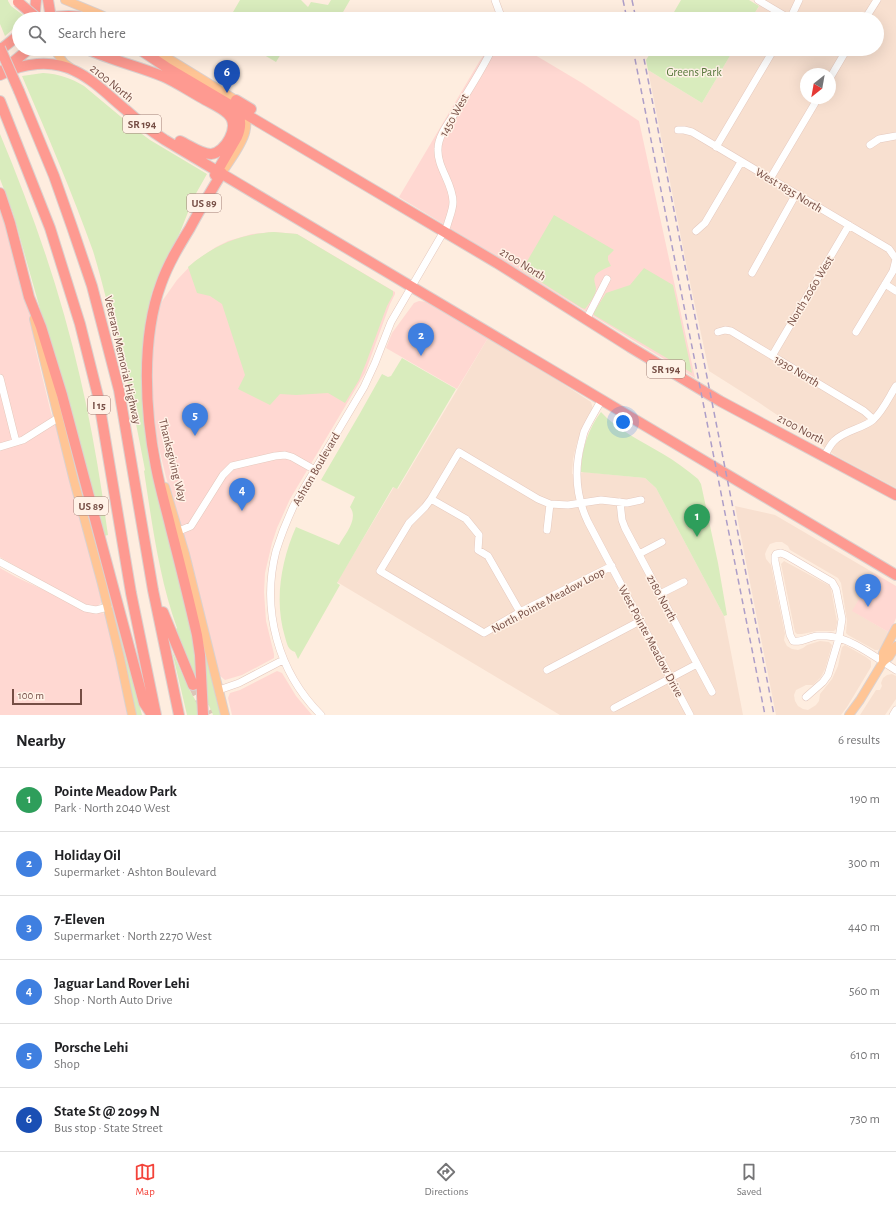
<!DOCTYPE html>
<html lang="en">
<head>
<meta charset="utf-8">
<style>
	body { margin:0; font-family:"Alegreya Sans",sans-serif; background:#f2f2f2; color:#202124 }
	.compass { position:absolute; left:800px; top:68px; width:36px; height:36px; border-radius:50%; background:#fff; box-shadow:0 4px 16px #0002; rotate:211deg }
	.scale { position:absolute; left:12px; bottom:10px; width:70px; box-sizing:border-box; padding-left:4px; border:2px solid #764e45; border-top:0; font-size:11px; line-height:14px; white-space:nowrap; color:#764e45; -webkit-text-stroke:3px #fff2e7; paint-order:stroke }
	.you { position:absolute; left:623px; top:422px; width:14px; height:14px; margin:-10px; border:3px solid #fff; border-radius:50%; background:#1a73e8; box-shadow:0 0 0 6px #1a73e833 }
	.badge { display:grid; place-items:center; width:26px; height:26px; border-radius:50%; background:#f3433a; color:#fff; font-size:13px; font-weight:700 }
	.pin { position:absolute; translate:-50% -33px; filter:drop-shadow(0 1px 2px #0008) }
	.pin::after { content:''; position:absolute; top:21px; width:14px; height:12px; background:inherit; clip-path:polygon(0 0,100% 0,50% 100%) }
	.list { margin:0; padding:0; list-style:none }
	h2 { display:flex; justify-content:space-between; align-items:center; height:52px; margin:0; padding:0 16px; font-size:17px }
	h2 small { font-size:13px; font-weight:400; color:#757577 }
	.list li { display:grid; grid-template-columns:26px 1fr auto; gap:12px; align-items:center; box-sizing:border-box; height:64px; padding:0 16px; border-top:1px solid #e0e0e0 }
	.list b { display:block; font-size:15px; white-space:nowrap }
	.list p { margin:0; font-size:13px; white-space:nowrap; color:#757577 }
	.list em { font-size:13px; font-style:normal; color:#757577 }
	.icon { flex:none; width:22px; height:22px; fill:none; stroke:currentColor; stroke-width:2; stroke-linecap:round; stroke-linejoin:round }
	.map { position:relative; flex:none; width:896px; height:715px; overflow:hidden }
	.search { position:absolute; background:#fff; box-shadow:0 4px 16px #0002; left:12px; right:12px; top:12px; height:44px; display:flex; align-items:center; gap:10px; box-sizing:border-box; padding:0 14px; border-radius:22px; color:#757577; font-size:15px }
	.sheet { height:436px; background:#fff }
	nav { display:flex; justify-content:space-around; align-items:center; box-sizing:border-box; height:56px; border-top:1px solid #e0e0e0; background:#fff; font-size:11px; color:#757577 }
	nav a { display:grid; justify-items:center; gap:2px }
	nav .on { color:#f3433a }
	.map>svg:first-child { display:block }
</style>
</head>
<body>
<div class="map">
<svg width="896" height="715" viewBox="0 0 896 715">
	<rect width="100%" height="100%" fill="#feeddf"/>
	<path fill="#f8e0d0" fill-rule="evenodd" d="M763 0H896V488L836 456 814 440 758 402 709 371 688 273 648 70 702 103 734 49H877V19H751ZM806 74H830V98H806Z
		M488 338 531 363 591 402 593 409 577 442 573 459 572 474 584 472 645 478 656 488 724 616 743 715H560L337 582 394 487 398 489Z
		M735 506 775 515 874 573 853 611 890 633 882 647 878 650H875L848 635 846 633 847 621 841 583 838 578 790 550 788 546 782 542H776L770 544 767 549 765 554 766 559 771 565 785 634 784 640 787 646 792 649 798 650 803 648 807 645 820 641 829 642 832 645 825 669 821 677 813 685H806L796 690 794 695 795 701 798 706 803 709 808 710 816 705 819 701 820 694 832 679 838 666 842 647 845 645 866 657 871 661V667L847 707 841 715H776Z
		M784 561 830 586 831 589 837 622 836 629 834 631H817L802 634H797L795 632 781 564Z
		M892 674 896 676V699L885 715H860L876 690H880L882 686 881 683 883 678 887 675Z"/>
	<path fill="#ffd8d2" d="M488 49H525L582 83 639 121 695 378 399 197 479 62Z
		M0 203 11 237 33 327 35 347 51 413 58 433 92 558 101 600V603L97 607 89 606 56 589 0 557Z
		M274 232 297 234 395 292V294L390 304 365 373 290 499 277 528 272 543 265 573 264 592 266 621 274 654V658L242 675 225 680 219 675 192 564 166 477 157 440 152 394V358L154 333 158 307 177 280 194 262 216 247 228 241 252 234Z
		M419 301 428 302 488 338 457 389 386 348 392 333 414 303Z
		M0 568 16 577 46 591 85 611 92 613H102L105 614 107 616 114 644 127 715H0Z
		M874 573 896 586V618L890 633 852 611Z
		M277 671 282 673 296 696 312 715H232L228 698 230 693 240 690Z"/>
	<path fill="#d9ecbd" d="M0 0H8V1L11 6 27 18 26 19H19V24L5 36 0 24Z
		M240 0H301L308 7 311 2 328 5 331 0H350L339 19H229Z
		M681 0H749L759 6 751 19H670Z
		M254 49H284L276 62Z
		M653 49H734L702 103 648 70 646 60Z
		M43 73C59 74 71 78 84 86L138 131 150 140 207 174 194 197 181 230 157 280 152 292 148 313 144 348 142 379 143 405 148 452 165 525 171 536 194 635 199 683 189 664 176 629 177 628C159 578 152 523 144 471L145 470C134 412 123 355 106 298 102 283 98 267 93 251 72 192 47 134 22 76Z
		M0 134C33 213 61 293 80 377 89 415 96 454 102 493 104 507 106 522 108 535L104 536 13 213 0 179Z
		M554 215 614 250 608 256V260L611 266C606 268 598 271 595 276 593 281 596 285 596 289 596 295 589 304 585 309L582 308 522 270Z
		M274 232 297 234 393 291V295L387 306 366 363 359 380 345 403 328 393 296 395 280 394 270 405 238 389 245 375 222 304 210 296 197 293 188 267C214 245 239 234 274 232Z
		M644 268 673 285 692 373 594 315V312L606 293 630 285Z
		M402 358 456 389 397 489 393 487 337 583 340 585 298 659 295 652C288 650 287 644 285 637 274 601 281 561 296 527L339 545C345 534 359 519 350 507L355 497 321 480 359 415 382 374 388 377 391 376Z
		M59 405 105 572 142 715H134L122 651 115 621Z
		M601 412C616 429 643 442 663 454 675 461 687 470 698 479L701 484 718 563 727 615 724 616 656 488 645 478 581 472C581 451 588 429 601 412Z
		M203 637 222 715H213L207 701Z
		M172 651 189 689 201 710V715H187Z"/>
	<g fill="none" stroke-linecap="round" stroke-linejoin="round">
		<path stroke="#dcc5b8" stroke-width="10" stroke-dasharray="10 5" stroke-linecap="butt" d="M193 685 208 715"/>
		<g stroke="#e5c9be" stroke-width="8">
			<path id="minor" d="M495 0 502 19
				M758 0 790 19
				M790 19 799 0
				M865 19 877 0
				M830 78 847 49
				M678 130H684L692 132 889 249 896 259 893 271 856 332
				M870 145 879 139 896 136
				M716 147 774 49
				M770 179 818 98
				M696 231 705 223 741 162
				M752 273 796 194
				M885 284 896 291
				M586 320 607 279
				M718 332 725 330 731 331 864 411 873 419
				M772 356 849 225
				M0 378 16 442
				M602 399C596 410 589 421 584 432 583 436 582 440 581 444 574 471 576 497 588 522L690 715
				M0 447 23 440 58 418
				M824 457C827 451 830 445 834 441 845 430 862 429 873 420 883 411 889 397 896 386
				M431 499 466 519 479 535 478 550 488 556 520 612
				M620 502 622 520 625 528 712 692
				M547 530 550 504
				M179 531 191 526 223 475 232 466 275 456 285 455 292 457 315 470
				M639 554 662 542
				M0 562 85 608 96 610 108 607
				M612 566 520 612 484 633 380 571 409 523 425 507 431 499 459 452 538 499 550 504 568 505 601 500 627 503 641 500
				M660 594 684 582
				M547 670 640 621
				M219 690 239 683 283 660
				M806 697 823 682 828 675 839 638 842 619 836 589 832 582 786 555 781 553 776 554 775 556V561L790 635 793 641C801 643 809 637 817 636 820 636 824 636 827 636 850 637 876 658 896 670
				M614 708 697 664
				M321 715C278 672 261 610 276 551 281 535 287 520 294 505L364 387 375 363 391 322 447 226C449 218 453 210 453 202 453 183 437 168 438 149 438 137 447 125 453 116 466 94 481 72 492 49
				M893 715 896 710"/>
		</g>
		<g stroke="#dbd1cf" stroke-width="10">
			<path id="major" d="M65 0 99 14 110 19
				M54 49 64 63 71 68
				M153 49 236 100C260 126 237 149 222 173
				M34 319 74 481 102 584 120 658 132 715
				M165 487 185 554 225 715
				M883 662V653L896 628
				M849 715 860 700 883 662 889 657 896 646"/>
		</g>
		<g stroke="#dbd1cf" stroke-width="12">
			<path id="highway" d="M48 0 50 12 49 19
				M33 19 35 11 36 0
				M45 19C61 15 76 15 91 19
				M87 49C111 60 137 66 162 76 176 82 189 91 202 98 210 103 221 107 228 114 241 126 225 153 211 154 201 154 189 145 180 141
				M139 49 166 67 497 263 630 347 720 401 896 495
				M0 50 19 35
				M2 71 29 49
				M0 75C22 63 52 59 75 71 94 80 109 96 126 110 138 121 151 131 165 140L896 575
				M19 91 54 176 72 227 92 286 119 390 153 590 179 715
				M236 100 251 109
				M0 101 50 228 80 324 98 396 131 593 156 715
				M215 175 237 137C242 126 241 116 234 107
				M0 193 10 223 29 297 41 327 62 395 144 703 152 715
				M163 612 193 685
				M203 715 200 655 197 635C189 600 180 564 171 529 166 508 160 488 156 467 145 412 141 338 161 284 168 264 179 246 190 228 200 209 211 191 222 173"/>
		</g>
		<use href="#minor" stroke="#fff" stroke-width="7"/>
		<use href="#major" stroke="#ffc595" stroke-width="8"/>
		<use href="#highway" stroke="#fe9a91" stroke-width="10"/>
		<path stroke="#ad9ec8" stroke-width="1.5" stroke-dasharray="6 4" stroke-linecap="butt" d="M623 0 627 19
			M632 0 636 19
			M633 49 765 715
			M642 49 774 715"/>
		<g stroke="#dbd1cf" stroke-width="12" stroke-linecap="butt">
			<path id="highway-bridge" d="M18 2 38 19
				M0 48 19 91"/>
		</g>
		<use href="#highway-bridge" stroke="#fe9a91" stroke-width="10"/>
	</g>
	<g text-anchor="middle" stroke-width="3" stroke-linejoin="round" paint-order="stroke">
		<g fill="#fff2e7" stroke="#9f7f76" stroke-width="1">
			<rect x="123" y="115" width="38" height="18" rx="3"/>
			<rect x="187" y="194" width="34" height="18" rx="3"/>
			<rect x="647" y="360" width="38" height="18" rx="3"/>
			<rect x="88" y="396" width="22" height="18" rx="3"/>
			<rect x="74" y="497" width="34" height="18" rx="3"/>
		</g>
		<g font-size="11" font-weight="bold" fill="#764e45">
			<text x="142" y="128">SR 194</text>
			<text x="204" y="207">US 89</text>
			<text x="666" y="373">SR 194</text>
			<text x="99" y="409">I 15</text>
			<text x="91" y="510">US 89</text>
		</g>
		<g font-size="12" fill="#57783a" stroke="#fff2e7">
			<text x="694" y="76">Greens Park</text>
		</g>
		<g font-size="12" fill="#764e45" stroke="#fff2e7">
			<text transform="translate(112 83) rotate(39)" y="4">2100 North</text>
			<text transform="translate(454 115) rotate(-61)" y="4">1450 West</text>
			<text transform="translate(789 190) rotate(31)" y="4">West 1835 North</text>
			<text transform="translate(523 264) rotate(32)" y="4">2100 North</text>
			<text transform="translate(810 291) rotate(-59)" y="4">North 2060 West</text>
			<text transform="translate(123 360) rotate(77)" y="4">Veterans Memorial Highway</text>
			<text transform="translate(797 371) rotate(31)" y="4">1930 North</text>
			<text transform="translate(801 429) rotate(28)" y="4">2100 North</text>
			<text transform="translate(173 460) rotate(76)" y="4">Thanksgiving Way</text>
			<text transform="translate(316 469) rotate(-60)" y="4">Ashton Boulevard</text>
			<text transform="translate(662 598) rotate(62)" y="4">2180 North</text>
			<text transform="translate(548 600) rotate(-28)" y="4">North Pointe Meadow Loop</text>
			<text transform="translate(651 641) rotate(62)" y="4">West Pointe Meadow Drive</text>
		</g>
	</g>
</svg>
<svg class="compass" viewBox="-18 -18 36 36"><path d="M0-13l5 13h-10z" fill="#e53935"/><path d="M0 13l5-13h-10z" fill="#757577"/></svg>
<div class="scale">100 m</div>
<div class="you"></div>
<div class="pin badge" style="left:697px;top:537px;background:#2e9e5b">1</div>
<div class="pin badge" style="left:421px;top:356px;background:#3f7fe0">2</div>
<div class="pin badge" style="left:868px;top:607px;background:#3f7fe0">3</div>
<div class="pin badge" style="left:242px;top:511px;background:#3f7fe0">4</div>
<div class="pin badge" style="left:195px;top:436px;background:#3f7fe0">5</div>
<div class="pin badge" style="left:227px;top:93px;background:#1a4fb4">6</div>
<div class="search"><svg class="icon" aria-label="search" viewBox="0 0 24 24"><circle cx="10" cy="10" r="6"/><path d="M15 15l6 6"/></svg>Search here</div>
</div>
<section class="sheet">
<h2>Nearby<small>6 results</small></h2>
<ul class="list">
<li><span class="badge" style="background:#2e9e5b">1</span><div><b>Pointe Meadow Park</b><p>Park · North 2040 West</p></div><em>190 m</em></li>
<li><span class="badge" style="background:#3f7fe0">2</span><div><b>Holiday Oil</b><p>Supermarket · Ashton Boulevard</p></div><em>300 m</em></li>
<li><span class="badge" style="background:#3f7fe0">3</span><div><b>7-Eleven</b><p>Supermarket · North 2270 West</p></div><em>440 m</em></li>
<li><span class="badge" style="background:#3f7fe0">4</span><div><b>Jaguar Land Rover Lehi</b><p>Shop · North Auto Drive</p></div><em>560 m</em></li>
<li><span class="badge" style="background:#3f7fe0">5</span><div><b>Porsche Lehi</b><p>Shop</p></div><em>610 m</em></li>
<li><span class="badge" style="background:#1a4fb4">6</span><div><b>State St @ 2099 N</b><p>Bus stop · State Street</p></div><em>730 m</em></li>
</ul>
</section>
<nav>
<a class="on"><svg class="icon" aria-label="map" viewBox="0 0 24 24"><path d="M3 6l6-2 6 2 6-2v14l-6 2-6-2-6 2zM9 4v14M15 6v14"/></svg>Map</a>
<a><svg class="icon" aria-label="directions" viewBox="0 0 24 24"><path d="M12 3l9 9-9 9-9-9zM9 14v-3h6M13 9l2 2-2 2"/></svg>Directions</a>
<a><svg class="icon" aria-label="saved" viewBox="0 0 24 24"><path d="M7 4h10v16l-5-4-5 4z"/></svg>Saved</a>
</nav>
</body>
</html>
